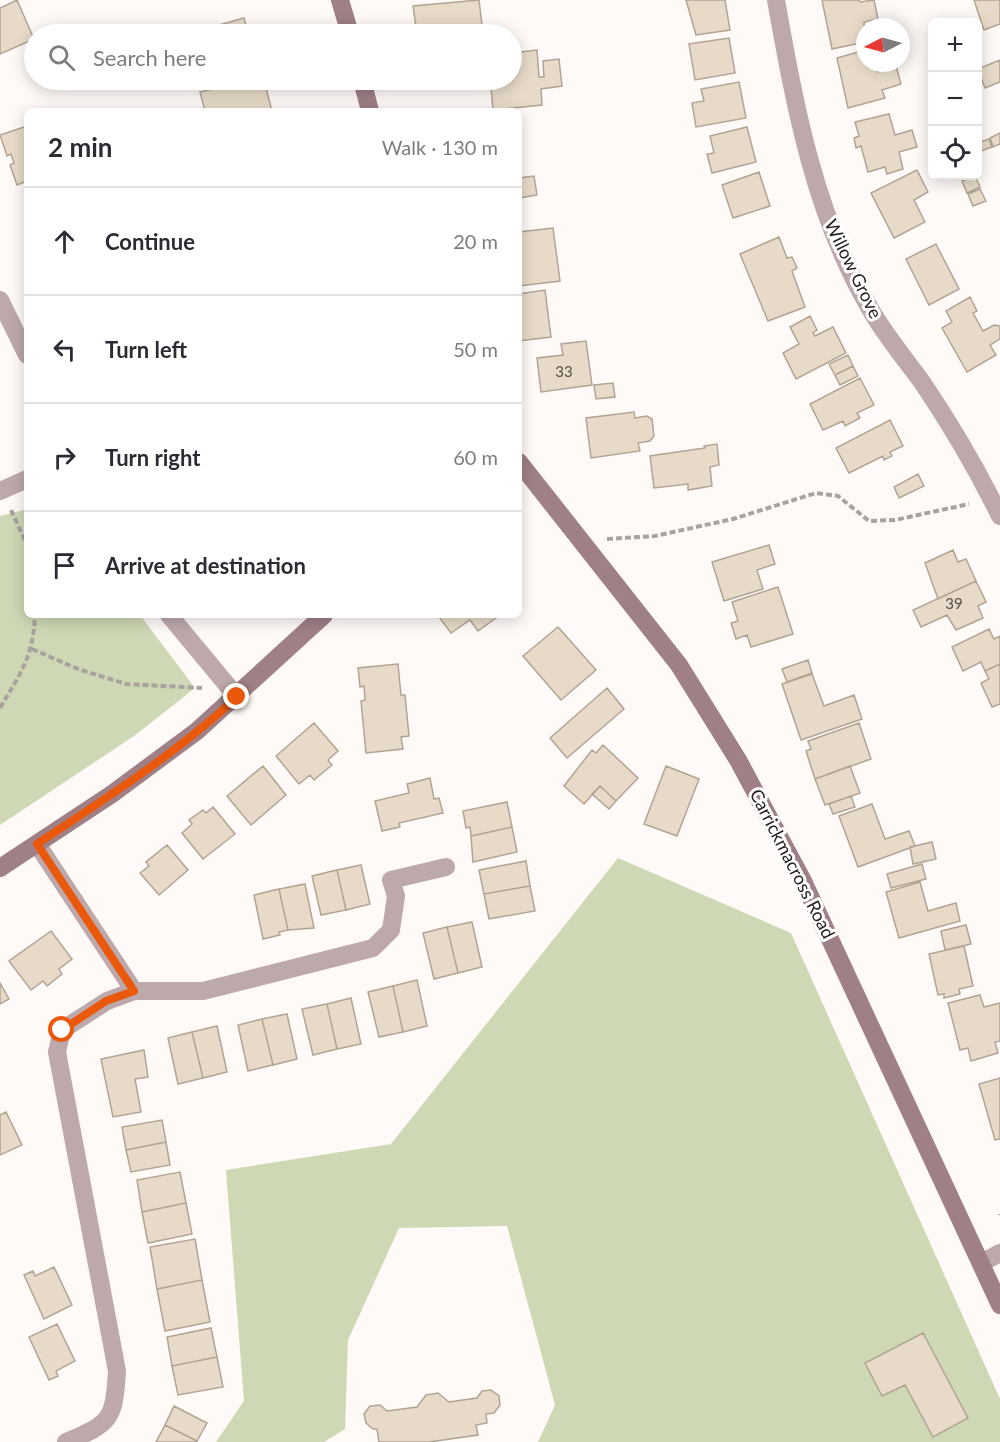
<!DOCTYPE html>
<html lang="en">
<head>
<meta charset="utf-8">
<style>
	body { margin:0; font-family:Lato,sans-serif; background:#f2f2f3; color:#2b2b33 }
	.controls { position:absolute; right:18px; top:18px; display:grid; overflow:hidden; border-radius:9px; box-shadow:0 3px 15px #0003 }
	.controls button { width:54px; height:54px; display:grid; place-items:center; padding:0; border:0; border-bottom:2px solid #e1e1e2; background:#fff; color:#2b2b33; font:30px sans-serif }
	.compass { position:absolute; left:856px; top:18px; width:54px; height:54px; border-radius:50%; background:#fff; box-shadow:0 3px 15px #0003; rotate:264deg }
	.stop { position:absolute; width:18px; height:18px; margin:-14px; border:4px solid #ea580c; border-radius:50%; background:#fff }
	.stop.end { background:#ea580c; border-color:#fff; box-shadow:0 2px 6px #0008 }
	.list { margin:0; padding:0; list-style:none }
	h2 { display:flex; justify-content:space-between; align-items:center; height:78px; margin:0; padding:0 24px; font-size:26px }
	h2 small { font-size:20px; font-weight:400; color:#7c7c81 }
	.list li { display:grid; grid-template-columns:39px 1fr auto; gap:18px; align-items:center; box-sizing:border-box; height:108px; padding:0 24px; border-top:2px solid #e1e1e2 }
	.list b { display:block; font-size:22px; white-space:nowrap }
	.list em { font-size:20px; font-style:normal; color:#7c7c81 }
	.icon { flex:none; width:33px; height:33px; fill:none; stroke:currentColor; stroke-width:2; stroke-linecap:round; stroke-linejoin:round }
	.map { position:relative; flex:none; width:1000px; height:1442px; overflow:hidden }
	.search { position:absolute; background:#fff; box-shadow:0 3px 15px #0003; left:24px; top:24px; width:498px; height:66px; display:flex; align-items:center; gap:15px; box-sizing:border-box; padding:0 21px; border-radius:33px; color:#7c7c81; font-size:22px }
	.panel { position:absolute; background:#fff; box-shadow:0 3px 15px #0003; left:24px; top:108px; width:498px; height:510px; border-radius:9px }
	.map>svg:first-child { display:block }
</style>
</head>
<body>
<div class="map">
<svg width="1000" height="1442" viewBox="0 0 1000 1442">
	<rect width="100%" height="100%" fill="#fffaf8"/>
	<path fill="#ced8b4" d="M27 509V615H140L195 688 134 736 0 825V516Z
		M618 858 791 933 1000 1399V1442H538L555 1405 507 1226 399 1228 348 1340 345 1429 324 1442H216L244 1401 226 1170 391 1144Z"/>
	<path fill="#e7dac8" stroke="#b1a493" stroke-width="1.5" d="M17 0 34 39 0 54V8Z
		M479 0 483 34H417L413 6Z
		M686 0H725L730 30 696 35Z
		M822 0H859L860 2 874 0 878 19 864 22 865 42 832 49Z
		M974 0H1000V24L984 30Z
		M244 18 247 29 263 25 266 34H207L205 29Z
		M729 38 735 73 695 80 689 44Z
		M537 50 539 77H544L543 61 559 59 562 86 541 89 542 105 493 110 491 87H487L486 80H512V53Z
		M865 50V63H875L877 72 896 66 901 84 882 90 885 98 848 108 837 58Z
		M1000 60V82L985 88 978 69Z
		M252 80H264L272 111H205L200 92Z
		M739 82 746 118 696 127 692 103 704 101 701 89Z
		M889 114 895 135 912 130 917 147 899 152 903 169 887 174 885 167 868 172 861 146 856 148 854 138 859 136 855 122Z
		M27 126V181L17 185 10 165 14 163 11 154 7 156 0 135Z
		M747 127 756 162 712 173 707 154 714 153 710 136Z
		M1000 133V144L993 147 990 138Z
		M989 139 992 147 978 152V143Z
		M917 170 928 192 914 200 925 222 894 238 871 193Z
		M759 172 770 206 733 218 722 185Z
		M534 176 537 195 519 198V178Z
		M975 176 980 187 967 193 962 181Z
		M980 189 986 201 973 206 968 194Z
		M553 228 560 281 519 286V232Z
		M779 237 787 258 792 257 797 268 792 271 805 307 768 321 740 254Z
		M936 244 959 289 929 305 906 259Z
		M545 290 551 337 519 341V294Z
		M970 297 977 311 973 313 983 331 994 325 1000 326V339L990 345 996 355 967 372 942 328 952 322 946 311Z
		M810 316 817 330 813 333 815 336 833 327 846 353 796 379 783 353 799 344 790 327Z
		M586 341 592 385 541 392 537 358 563 355 561 344Z
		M848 355 853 366 835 375 829 364Z
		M853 366 858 376 840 385 835 375Z
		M860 378 874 405 857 413 860 418 845 426 843 421 823 430 810 404Z
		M613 383 615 397 596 399 594 385Z
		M634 412 635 418 647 416 652 419 654 436 650 441 638 443 640 451 591 458 586 418Z
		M890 420 903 446 890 452 892 456 884 460 883 456 849 473 836 448Z
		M717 444 719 465 710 467 712 486 688 490V484L654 488 650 456 705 448 704 446Z
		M918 474 924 486 899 498 894 487Z
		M769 545 775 564 757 570 763 589 724 601 712 562Z
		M953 550 958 562 966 559 976 581 938 599 925 563Z
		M976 581 986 602 978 606 983 618 956 630 947 615 921 627 913 610Z
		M778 587 793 634 751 647 747 635 736 639 731 623 738 621 732 602Z
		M442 615H500L478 631 470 620 451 633 439 617Z
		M558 627 596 670 561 700 523 656Z
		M989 629 994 639 1000 636V664L985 671 981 662 963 671 952 647Z
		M808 660 812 673 787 682 782 669Z
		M398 664 401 695H405L409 736 401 737 403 749 366 753 361 701 365 700 364 686 360 687 358 668Z
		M1000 664V704L992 707 981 683 989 679 985 671Z
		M812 674 824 706 854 695 862 719 801 740 782 684Z
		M607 688 624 709 567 758 550 738Z
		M314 723 338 751 328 760 332 765 314 780 310 775 299 784 276 756Z
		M859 723 871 759 815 779 806 751 811 749 808 741Z
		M603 745 638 778 616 801 600 786 584 804 564 786 592 750 596 753Z
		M263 766 286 795 251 825 227 796Z
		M666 766 699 779 677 836 644 824Z
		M850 766 860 793 825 805 815 779Z
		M430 778 434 799 439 798 443 813 399 823 400 827 382 831 375 801 409 793 407 784Z
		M600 786 616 801 609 809 592 794Z
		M851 796 855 807 833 814 829 804Z
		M507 802 512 827 471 836 470 827 466 828 463 811Z
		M872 804 885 839 909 831 915 846 858 867 839 816Z
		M213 807 235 834 203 859 182 833 192 824 189 820 203 810 206 813Z
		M512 827 517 852 473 862 471 836Z
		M932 842 936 859 913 864 910 847Z
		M167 845 188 870 159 895 140 873 149 866 146 862Z
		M526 861 530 886 484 894 479 870Z
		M922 864 926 879 891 888 887 874Z
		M361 865 370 904 346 910 337 870Z
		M337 870 346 910 321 915 312 876Z
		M920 882 928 911 956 903 960 921 899 938 886 892Z
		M305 884 314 928 288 930 279 889Z
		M530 886 535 911 489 919 484 894Z
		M279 889 288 930 279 932 280 935 263 939 254 895Z
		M472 922 482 967 458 973 447 927Z
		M966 925 971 944 945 950 941 931Z
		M447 927 458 973 434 979 423 933Z
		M51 931 72 959 59 969 62 974 47 986 43 981 31 990 9 961Z
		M964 946 973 986 959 989 960 994 944 998V994L938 995 929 954Z
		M417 980 427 1026 403 1032 393 986Z
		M0 983 9 999 0 1004Z
		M393 986 403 1032 379 1037 368 992Z
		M980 995 984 1007 1000 1003V1041L995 1042 998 1053 971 1061 968 1048 960 1050 948 1003Z
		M351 998 361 1044 337 1049 327 1004Z
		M327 1004 337 1049 313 1055 302 1009Z
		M287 1014 297 1059 273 1065 262 1019Z
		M262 1019 273 1065 248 1071 238 1025Z
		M217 1026 227 1072 203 1078 192 1032Z
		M192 1032 203 1078 178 1084 168 1038Z
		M144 1050 148 1077 135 1079 141 1112 113 1117 101 1059Z
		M1000 1078V1139L995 1140 979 1084Z
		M6 1112 22 1145 0 1155V1115Z
		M162 1120 166 1142 126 1150 122 1127Z
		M166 1142 170 1165 131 1172 126 1150Z
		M180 1172 186 1203 142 1212 137 1180Z
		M186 1203 192 1234 148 1243 142 1212Z
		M195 1239 202 1280 157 1289 150 1247Z
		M54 1267 72 1305 44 1319 24 1275 33 1271 35 1276Z
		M202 1280 210 1322 165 1331 157 1289Z
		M57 1324 75 1361 56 1371 58 1376 49 1380 29 1337Z
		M211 1328 217 1357 172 1366 167 1337Z
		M923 1333 968 1418 933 1437 905 1385 882 1396 865 1363Z
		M217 1357 223 1387 178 1395 172 1366Z
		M491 1390 499 1396 500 1405 494 1413 486 1414 487 1423 476 1425 478 1435 429 1442H379L377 1429H373L366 1423 364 1414 370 1406 380 1405 387 1411 417 1407 426 1395 438 1393 449 1402 477 1398 482 1391Z
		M174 1406 207 1423 197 1441 165 1425Z
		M165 1425 197 1441V1442H156Z"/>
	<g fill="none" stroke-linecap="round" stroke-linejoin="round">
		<path stroke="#a9a3a0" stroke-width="4" stroke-dasharray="6 3" stroke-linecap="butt" d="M11 510 27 545
			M607 539 655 536 733 519 816 493 838 496 869 521 895 520 969 504
			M32 649 78 669 126 684 202 688
			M0 708C21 672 33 658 35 615
			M1000 1214V1215"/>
		<path stroke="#bda8ac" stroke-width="18" d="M776 0C795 107 815 217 872 312 886 336 905 359 922 382 951 425 977 469 1000 516
			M0 300 27 355
			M0 491 27 479
			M169 615 237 697
			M37 844 134 991 107 1001 62 1030 57 1052 117 1371C114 1420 111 1423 66 1442
			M134 991H203L373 948 391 930 396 896 391 880 446 867
			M981 1263 1000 1253"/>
		<path stroke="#9e8086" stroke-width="18" d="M340 0 350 34
			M362 80 370 111
			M519 462 679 665 738 760 803 881 1000 1305
			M0 868 112 794 197 731 324 615"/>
	</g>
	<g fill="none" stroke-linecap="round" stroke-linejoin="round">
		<path stroke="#ea580c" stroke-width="8" d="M62 1030 106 1001 134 991 37 844C105 799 177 753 237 697"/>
	</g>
	<g text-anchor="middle" stroke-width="6" stroke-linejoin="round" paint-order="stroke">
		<g font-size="15" fill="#584e47">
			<text x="564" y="377">33</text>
			<text x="954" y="609">39</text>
		</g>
		<g font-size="18" fill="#28201c" stroke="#fff">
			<text transform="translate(853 269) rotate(64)" y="6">Willow Grove</text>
			<text transform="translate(792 864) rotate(63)" y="6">Carrickmacross Road</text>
		</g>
	</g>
</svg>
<div class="controls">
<button>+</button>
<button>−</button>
<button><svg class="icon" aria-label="locate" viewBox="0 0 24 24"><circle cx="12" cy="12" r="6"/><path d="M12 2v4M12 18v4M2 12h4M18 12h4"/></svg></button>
</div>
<svg class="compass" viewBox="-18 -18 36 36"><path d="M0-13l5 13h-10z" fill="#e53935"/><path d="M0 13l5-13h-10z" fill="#7c7c81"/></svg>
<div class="stop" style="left:62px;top:1030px"></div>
<div class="stop end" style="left:237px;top:697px"></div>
<div class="search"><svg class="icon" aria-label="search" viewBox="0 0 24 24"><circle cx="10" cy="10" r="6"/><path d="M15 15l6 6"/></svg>Search here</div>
<section class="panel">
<h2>2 min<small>Walk · 130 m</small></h2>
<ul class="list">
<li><svg class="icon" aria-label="ahead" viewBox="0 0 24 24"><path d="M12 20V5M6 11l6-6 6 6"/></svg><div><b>Continue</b></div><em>20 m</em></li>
<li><svg class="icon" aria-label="left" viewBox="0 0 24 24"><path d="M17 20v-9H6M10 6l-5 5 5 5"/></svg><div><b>Turn left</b></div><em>50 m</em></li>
<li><svg class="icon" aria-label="right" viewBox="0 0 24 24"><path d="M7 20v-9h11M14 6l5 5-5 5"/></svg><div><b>Turn right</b></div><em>60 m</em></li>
<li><svg class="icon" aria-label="arrive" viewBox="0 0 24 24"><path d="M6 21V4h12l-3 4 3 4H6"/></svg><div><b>Arrive at destination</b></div></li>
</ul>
</section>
</div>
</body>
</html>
